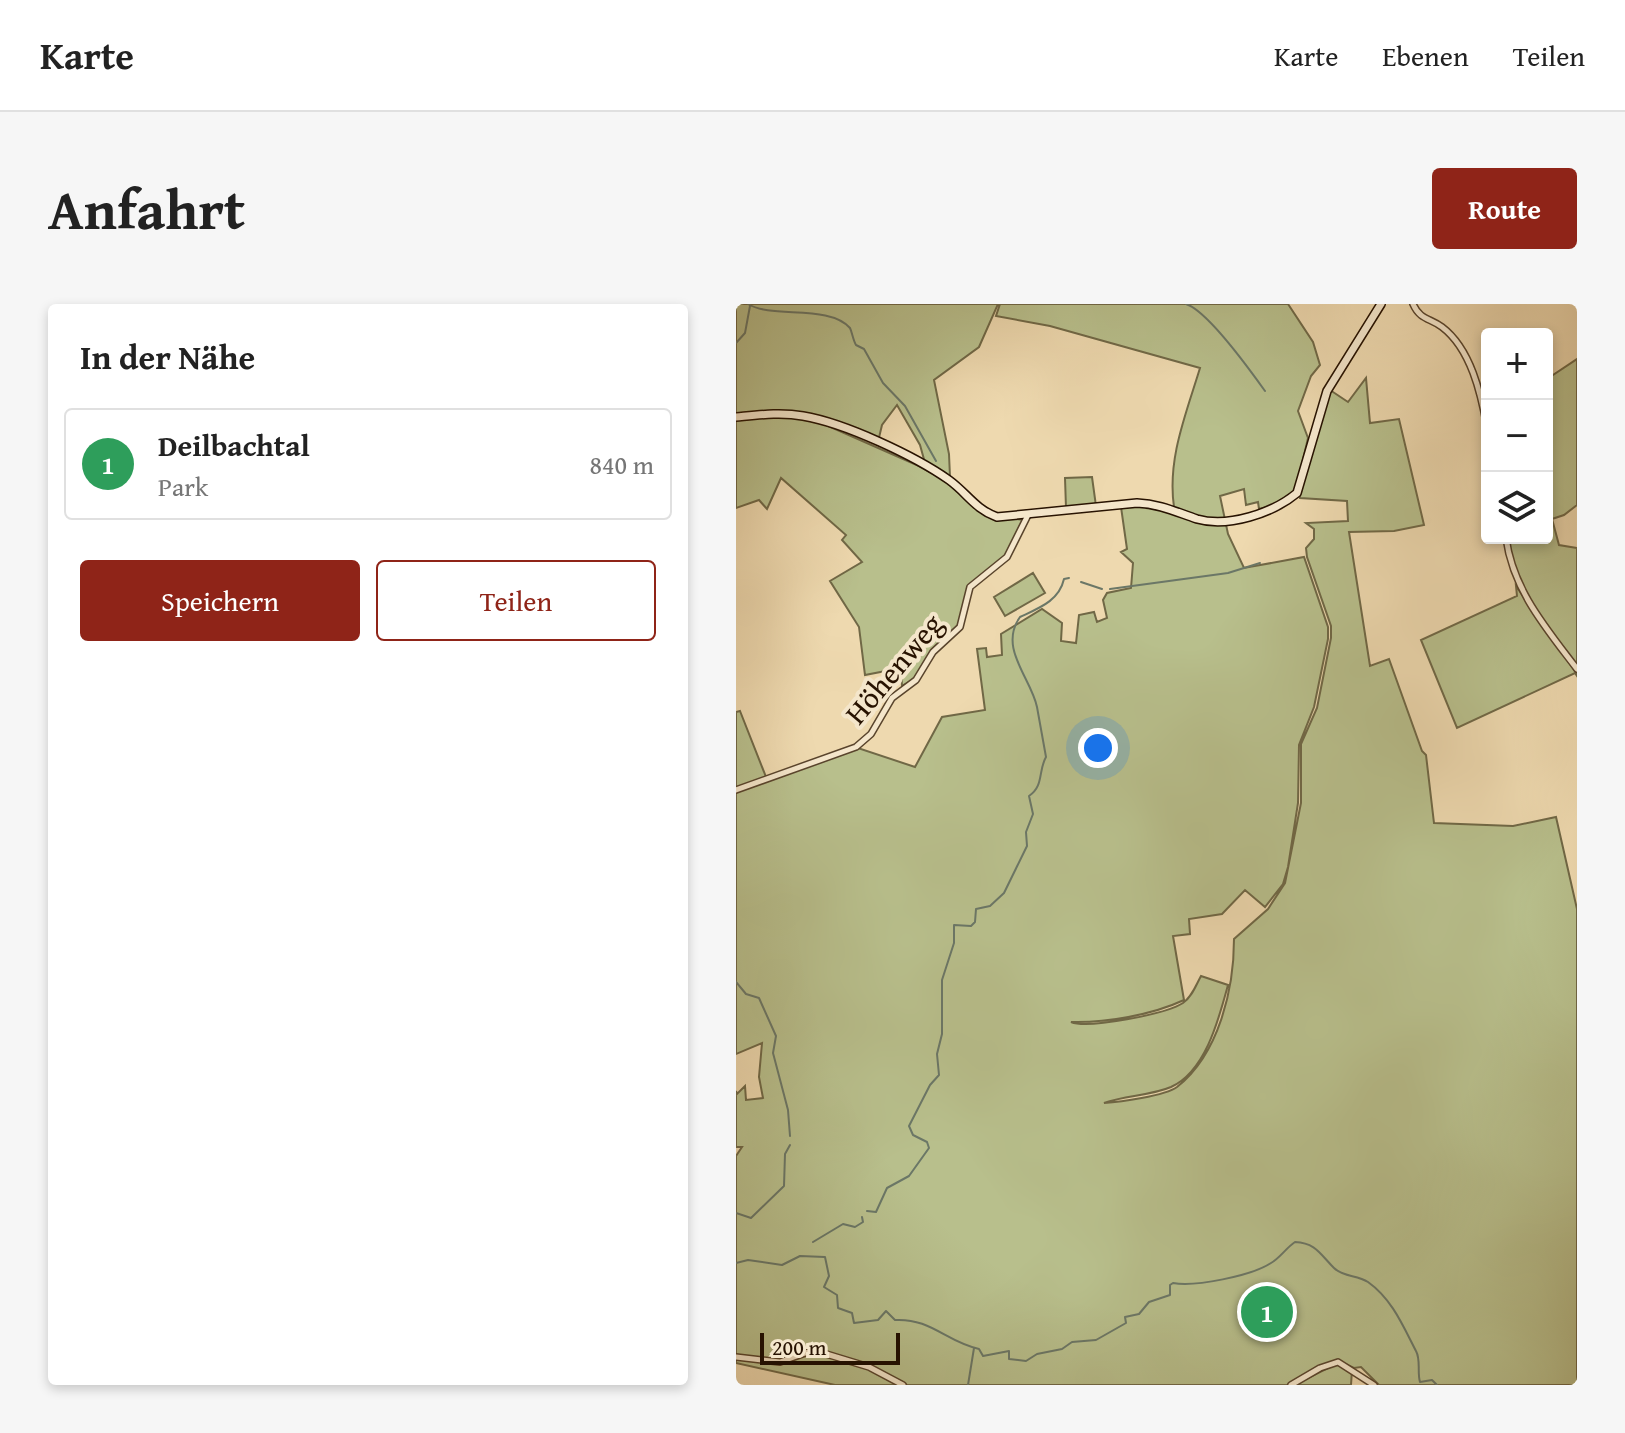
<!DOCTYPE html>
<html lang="de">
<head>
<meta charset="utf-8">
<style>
	body { margin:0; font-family:"Gentium Book Plus",serif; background:#f6f6f6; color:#222 }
	.controls { position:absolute; right:24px; top:24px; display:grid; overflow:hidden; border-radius:8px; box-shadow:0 4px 12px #0003 }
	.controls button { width:72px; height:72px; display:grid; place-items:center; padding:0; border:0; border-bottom:2px solid #e0e0e0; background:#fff; color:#222; font:40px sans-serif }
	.scale { position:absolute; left:24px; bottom:20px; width:140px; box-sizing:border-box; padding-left:8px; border:4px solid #271201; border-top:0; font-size:22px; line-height:28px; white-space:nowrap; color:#271201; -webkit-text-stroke:6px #f4e6cb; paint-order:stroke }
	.you { position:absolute; left:362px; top:444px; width:28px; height:28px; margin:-20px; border:6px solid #fff; border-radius:50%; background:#1a73e8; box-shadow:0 0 0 12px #1a73e833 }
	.badge { display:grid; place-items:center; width:52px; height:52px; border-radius:50%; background:#8f2418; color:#fff; font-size:26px; font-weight:700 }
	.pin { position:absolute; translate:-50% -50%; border:4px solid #fff; box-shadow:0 2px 8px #0006 }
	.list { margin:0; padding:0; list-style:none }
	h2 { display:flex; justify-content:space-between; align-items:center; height:104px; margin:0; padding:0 32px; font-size:34px }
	h2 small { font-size:26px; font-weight:400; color:#767676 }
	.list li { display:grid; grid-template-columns:52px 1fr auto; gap:24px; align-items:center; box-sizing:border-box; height:112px; margin:0 16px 16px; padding:0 16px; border:2px solid #e0e0e0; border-radius:8px }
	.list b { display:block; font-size:30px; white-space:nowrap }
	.list p { margin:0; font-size:26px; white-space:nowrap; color:#767676 }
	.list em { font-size:26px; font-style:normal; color:#767676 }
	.actions { display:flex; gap:16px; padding:24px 32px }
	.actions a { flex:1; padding:18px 0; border:2px solid #8f2418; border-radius:8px; text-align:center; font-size:28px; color:#8f2418 }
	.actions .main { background:#8f2418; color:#fff }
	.icon { flex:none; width:44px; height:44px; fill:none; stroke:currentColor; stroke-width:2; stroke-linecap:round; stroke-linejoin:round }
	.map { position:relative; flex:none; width:841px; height:1081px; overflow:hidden; border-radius:8px }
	header { display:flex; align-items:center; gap:48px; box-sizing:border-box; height:112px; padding:0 40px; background:#fff; border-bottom:2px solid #e0e0e0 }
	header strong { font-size:38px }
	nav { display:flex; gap:44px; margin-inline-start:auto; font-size:28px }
	.intro { display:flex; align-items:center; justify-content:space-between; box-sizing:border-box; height:192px; padding:0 48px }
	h1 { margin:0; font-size:56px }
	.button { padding:20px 36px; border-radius:8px; background:#8f2418; color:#fff; font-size:28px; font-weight:700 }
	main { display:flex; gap:48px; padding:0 48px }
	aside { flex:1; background:#fff; border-radius:8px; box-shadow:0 4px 12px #0003 }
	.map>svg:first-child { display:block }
</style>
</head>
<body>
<header>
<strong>Karte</strong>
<nav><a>Karte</a><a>Ebenen</a><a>Teilen</a></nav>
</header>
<div class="intro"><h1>Anfahrt</h1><a class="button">Route</a></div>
<main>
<aside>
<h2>In der Nähe<small></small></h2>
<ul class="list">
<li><span class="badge" style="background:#2e9e5b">1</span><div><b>Deilbachtal</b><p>Park</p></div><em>840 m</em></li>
</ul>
<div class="actions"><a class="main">Speichern</a><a>Teilen</a></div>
</aside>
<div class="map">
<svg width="841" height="1081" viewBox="0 0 841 1081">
	<rect width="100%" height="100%" fill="#eed9af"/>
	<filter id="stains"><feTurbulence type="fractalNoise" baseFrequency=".0025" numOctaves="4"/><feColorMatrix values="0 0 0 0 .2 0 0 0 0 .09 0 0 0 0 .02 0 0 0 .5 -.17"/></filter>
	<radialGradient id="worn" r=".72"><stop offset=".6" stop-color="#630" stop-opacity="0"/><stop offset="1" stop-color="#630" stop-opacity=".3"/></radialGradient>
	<path fill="#b8bf8c" stroke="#706846" stroke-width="2" d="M0 0H262L243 43 198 76 213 150 214 173 189 159 184 141 161 101 146 121 142 138 86 115 0 111Z
		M264 0H552L577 38 584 61 575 72 562 107 572 134 560 186 538 201 523 205 522 198 510 201 508 185 484 192 492 230 508 264 568 253 592 323V335L578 403 563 441 562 499 552 563 547 580 529 603 509 586 486 610 453 615 454 630 437 632 448 696C416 711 369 719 335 718 352 725 430 710 447 699 456 693 460 681 465 672L492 681C483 714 470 767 435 783 414 792 389 791 368 799 383 798 429 792 441 783 483 750 498 685 498 635L532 605 549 579 565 499V440L581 404 595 334V322L571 253 570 244 578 235V225L570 219 612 217 611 197 564 194 563 188 594 86 612 98 630 74 634 119 663 115 688 221 658 227 613 228 634 362 653 355 686 447 690 451 698 519 777 522 820 513 841 605V1081H643L625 1063 618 1064 603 1057 553 1081H99L0 1059V852L6 843H0V787L1 790 9 782 10 796 27 794 23 773 26 739 0 750V488L122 444 179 463 206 413 249 406 241 345 250 344 251 353 266 351 265 330 306 305 326 319 325 337 340 339 343 311 358 308 361 318 371 314 367 296 371 289 395 284 397 259 385 248 391 245 385 203H438C431 155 450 110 464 64L314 22 260 12Z
		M841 55V201L828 211 816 215 823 241 841 244V364L805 315 780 273 771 234H811V75Z
		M46 112 81 117 183 162 214 179 248 211 289 216 269 252 232 284 225 317 179 375 166 382 165 364 129 371 123 323 94 277 126 258 106 236 110 231 45 174 31 205 23 196 0 204V115Z
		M356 173 360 202 330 204 329 174Z
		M297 269 309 289 269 312 258 293Z
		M780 282 841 370V372L839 369 721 424 685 336 781 292Z
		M4 407 30 473 0 485V408Z
		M602 1059 616 1066 615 1081H558Z"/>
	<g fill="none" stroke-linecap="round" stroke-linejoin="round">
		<path stroke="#6b7767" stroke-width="2" d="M12 0C36 15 93 0 114 24 116 28 117 36 120 41L128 45 147 79 169 102 200 157
			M450 0C472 7 514 66 529 87
			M0 39 9 29 14 2
			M345 278 366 285
			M374 285 492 269 524 259
			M0 678 10 690 23 694 40 732 37 749 52 806 54 832
			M131 907 140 908 151 884 173 872 193 844 191 838 177 831 173 822 194 781 203 771 201 750 206 730V676L218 639V621L235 622 239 618 240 605 254 602 268 589 291 542 290 528 297 510 293 492C308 482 302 467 310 453 307 436 304 419 301 403 295 374 262 344 284 313 303 304 323 297 328 275L333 274
			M0 909 15 914 48 882 49 850 54 841
			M77 938 107 920 119 923 127 918 126 913
			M0 959 12 956 46 961 64 952 89 953 93 972 88 983 101 991 102 1004 116 1009 118 1019 142 1016 150 1007 159 1016C195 1014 210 1038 243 1045L247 1052 273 1047V1055L290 1057 301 1050 326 1045 336 1038 360 1036 390 1019 389 1013 403 1010 413 998 434 991V981L437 979C459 983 515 972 535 959 544 954 550 944 559 938 580 939 584 950 598 964 607 973 621 971 632 978 656 995 667 1022 680 1047 685 1056 681 1068 684 1078L696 1076 701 1081
			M232 1081 238 1044"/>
		<g stroke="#59442c" stroke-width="8">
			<path id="street" d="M677 0C684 16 694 14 706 23 735 45 745 90 751 123
				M770 234C777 286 810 324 841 365
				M0 486 120 443 135 430 156 394 180 376 197 348 224 323 234 283 271 253 292 211
				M0 1053 44 1058 75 1047 87 1049 133 1063 167 1081
				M555 1081 584 1064 602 1058 638 1081"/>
		</g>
		<g stroke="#271201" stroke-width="10">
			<path id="secondary" d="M0 113C22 111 45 108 67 112 109 119 179 152 213 176 231 189 239 205 261 213L401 199C424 200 440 208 461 215 492 224 537 209 561 189L591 87 645 0"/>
		</g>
		<use href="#street" stroke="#f4e6cb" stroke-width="5"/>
		<use href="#secondary" stroke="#f4e6cb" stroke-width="7"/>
	</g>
	<g text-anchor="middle" stroke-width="8" stroke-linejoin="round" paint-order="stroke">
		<g font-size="30" fill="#271201" stroke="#f4e6cb">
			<text transform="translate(158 365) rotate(-50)" y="10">Höhenweg</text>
		</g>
	</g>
	<rect width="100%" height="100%" filter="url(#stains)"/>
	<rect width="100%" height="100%" fill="url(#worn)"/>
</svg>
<div class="controls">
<button>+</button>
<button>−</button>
<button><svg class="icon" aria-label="layers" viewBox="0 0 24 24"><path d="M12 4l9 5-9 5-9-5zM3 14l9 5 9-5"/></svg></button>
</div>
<div class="scale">200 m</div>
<div class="you"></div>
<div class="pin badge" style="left:531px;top:1008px;background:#2e9e5b">1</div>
</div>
</main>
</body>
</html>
